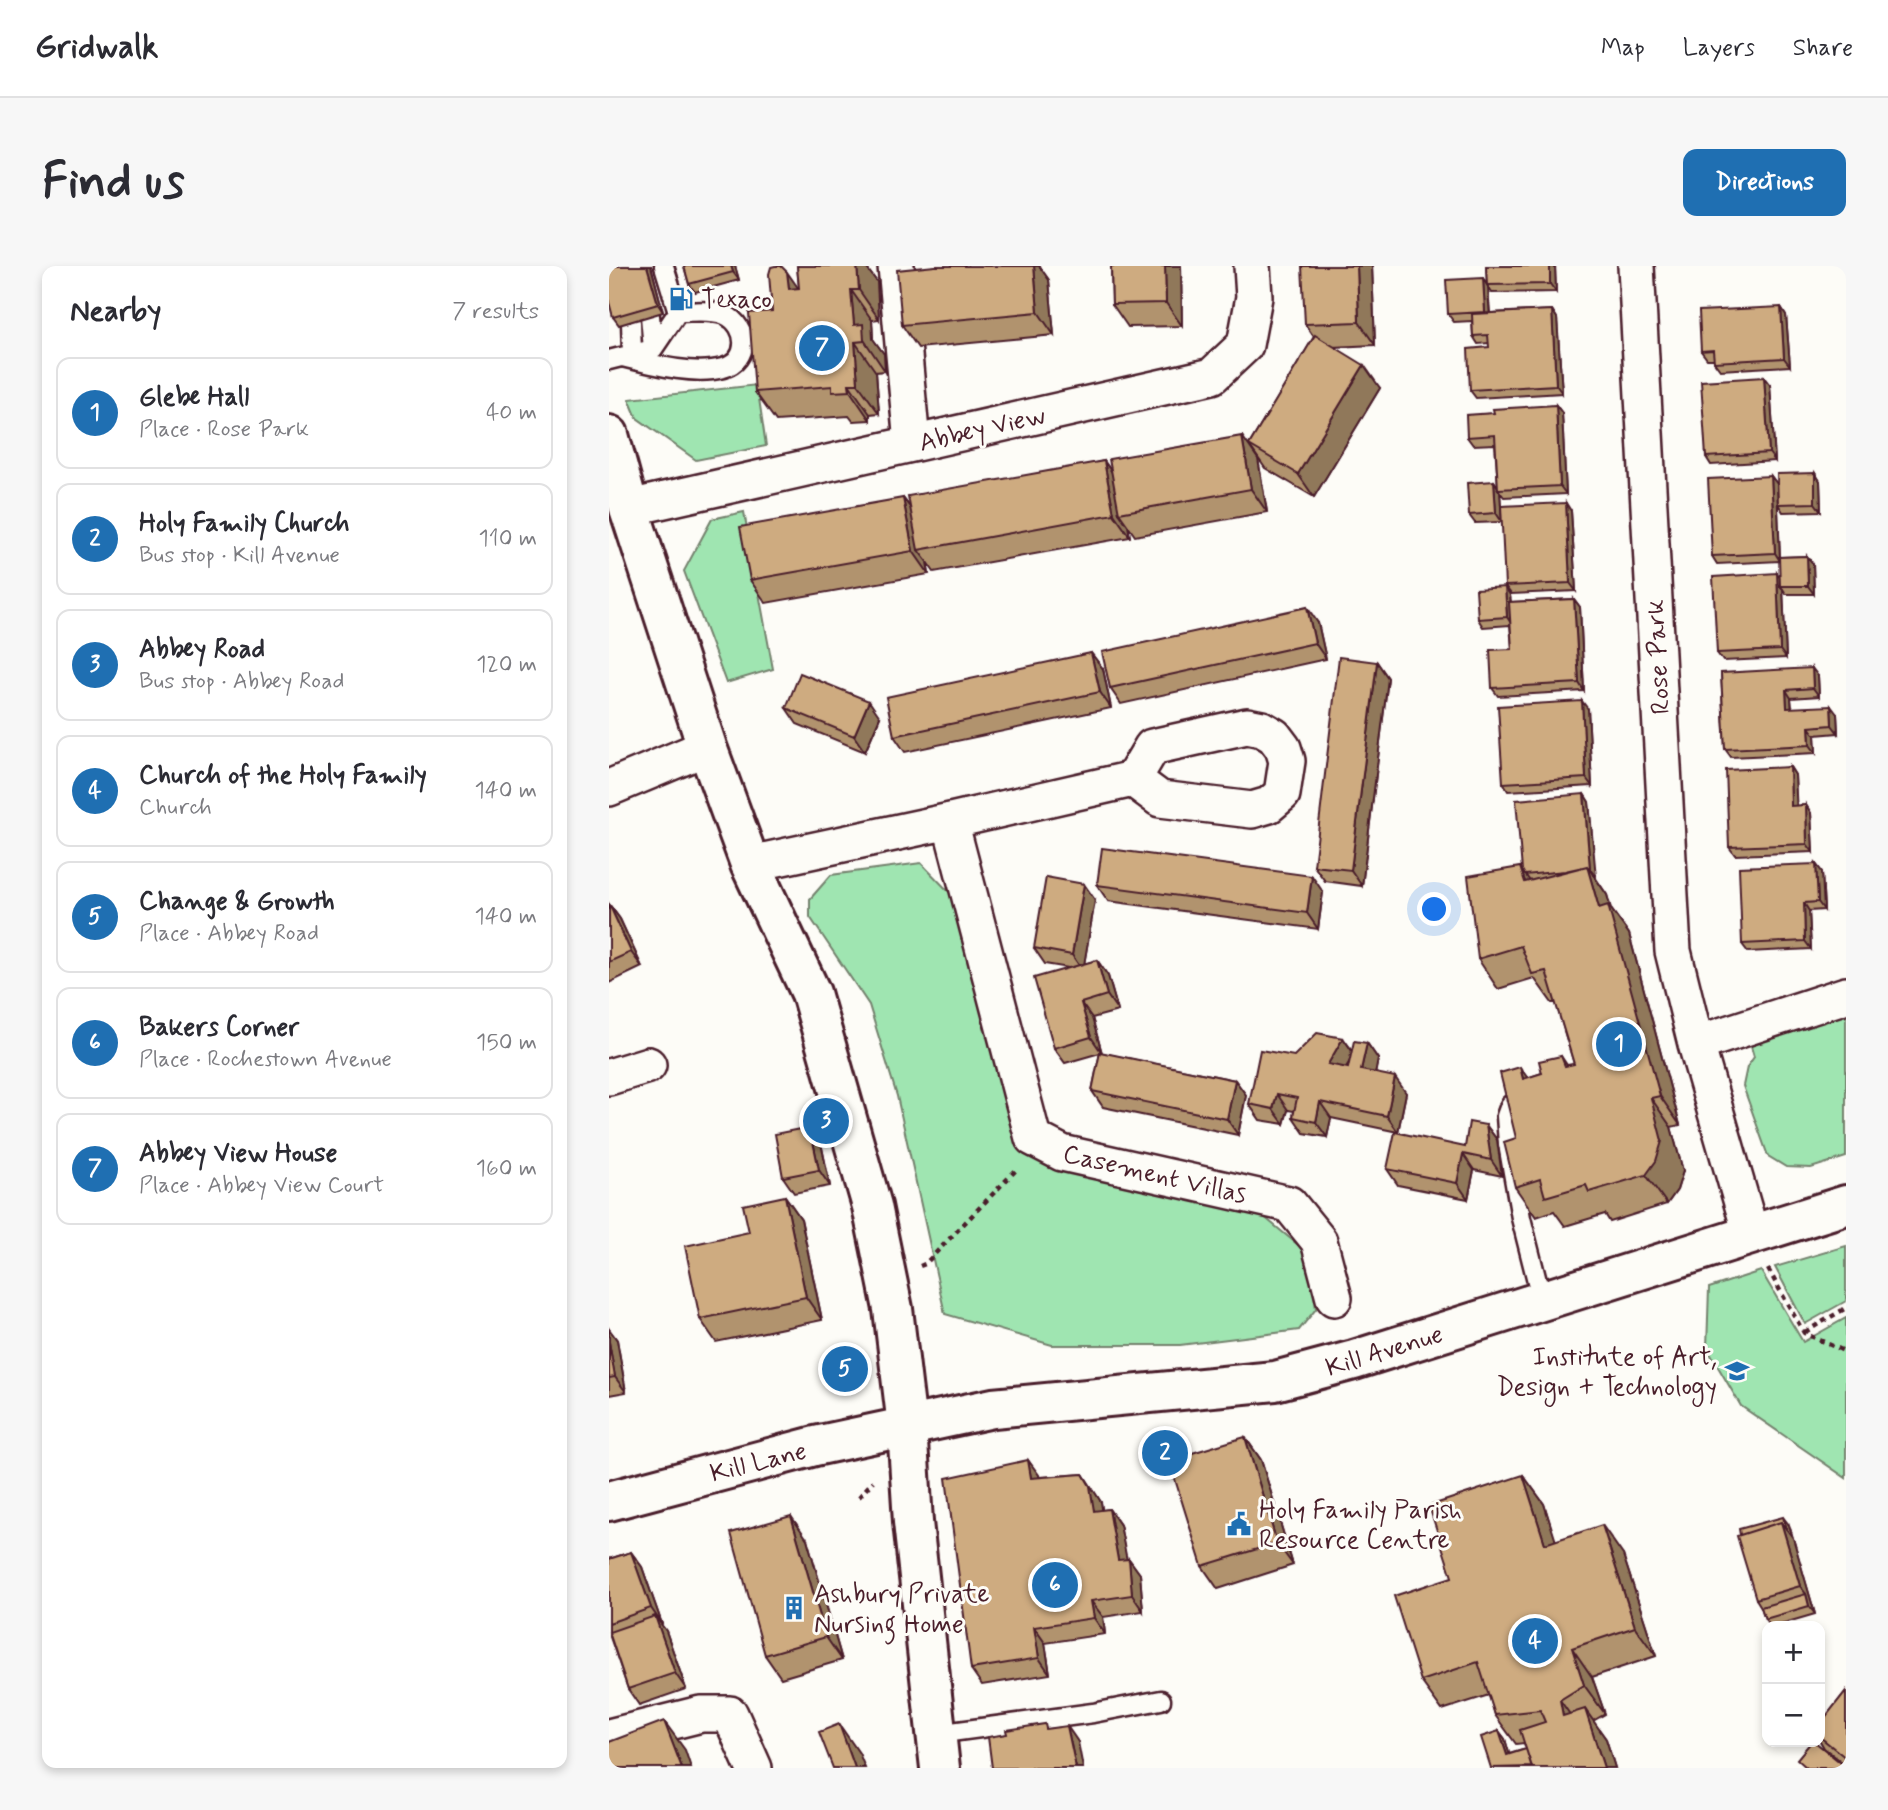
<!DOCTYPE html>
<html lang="en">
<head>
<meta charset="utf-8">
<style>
	body { margin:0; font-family:Mynerve,sans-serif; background:#f7f7f7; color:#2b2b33 }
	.controls { position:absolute; right:21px; bottom:21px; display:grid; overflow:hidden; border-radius:14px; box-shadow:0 4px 10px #0003 }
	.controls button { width:63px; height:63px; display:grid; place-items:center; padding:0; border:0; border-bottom:2px solid #e1e1e2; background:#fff; color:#2b2b33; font:35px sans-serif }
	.you { position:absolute; left:826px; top:644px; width:24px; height:24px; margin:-18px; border:5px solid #fff; border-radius:50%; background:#1a73e8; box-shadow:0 0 0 10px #1a73e833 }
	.badge { display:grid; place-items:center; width:46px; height:46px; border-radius:50%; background:#1f6fb2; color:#fff; font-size:23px; font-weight:700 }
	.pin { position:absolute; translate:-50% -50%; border:4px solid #fff; box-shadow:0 2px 7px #0006 }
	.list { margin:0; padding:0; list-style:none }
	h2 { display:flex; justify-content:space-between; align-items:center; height:91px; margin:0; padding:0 28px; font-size:30px }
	h2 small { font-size:23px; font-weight:400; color:#7c7c81 }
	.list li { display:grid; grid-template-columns:46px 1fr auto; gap:21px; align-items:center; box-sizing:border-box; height:112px; margin:0 14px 14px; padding:0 14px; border:2px solid #e1e1e2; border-radius:14px }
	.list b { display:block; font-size:26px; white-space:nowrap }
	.list p { margin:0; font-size:23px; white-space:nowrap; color:#7c7c81 }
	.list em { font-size:23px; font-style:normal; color:#7c7c81 }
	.map { position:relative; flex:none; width:1237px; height:1502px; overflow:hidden; border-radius:14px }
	header { display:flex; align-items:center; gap:42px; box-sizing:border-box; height:98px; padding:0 35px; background:#fff; border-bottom:2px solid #e1e1e2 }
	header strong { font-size:33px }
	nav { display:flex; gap:38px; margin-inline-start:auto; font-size:24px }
	.intro { display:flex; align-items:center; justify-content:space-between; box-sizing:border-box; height:168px; padding:0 42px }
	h1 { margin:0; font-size:49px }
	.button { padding:18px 32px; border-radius:14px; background:#1f6fb2; color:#fff; font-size:24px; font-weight:700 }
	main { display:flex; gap:42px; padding:0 42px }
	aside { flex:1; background:#fff; border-radius:14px; box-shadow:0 4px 10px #0003 }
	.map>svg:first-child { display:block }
</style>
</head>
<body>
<header>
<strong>Gridwalk</strong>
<nav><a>Map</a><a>Layers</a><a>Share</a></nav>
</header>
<div class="intro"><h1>Find us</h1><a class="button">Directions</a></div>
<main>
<aside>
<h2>Nearby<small>7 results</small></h2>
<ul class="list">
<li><span class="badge">1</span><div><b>Glebe Hall</b><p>Place · Rose Park</p></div><em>40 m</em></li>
<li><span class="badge">2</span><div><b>Holy Family Church</b><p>Bus stop · Kill Avenue</p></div><em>110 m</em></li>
<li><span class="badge">3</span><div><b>Abbey Road</b><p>Bus stop · Abbey Road</p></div><em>120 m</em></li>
<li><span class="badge">4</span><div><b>Church of the Holy Family</b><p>Church</p></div><em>140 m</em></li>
<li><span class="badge">5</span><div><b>Change &amp; Growth</b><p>Place · Abbey Road</p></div><em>140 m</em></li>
<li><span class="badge">6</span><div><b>Bakers Corner</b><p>Place · Rochestown Avenue</p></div><em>150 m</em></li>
<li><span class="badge">7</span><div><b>Abbey View House</b><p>Place · Abbey View Court</p></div><em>160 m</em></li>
</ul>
</aside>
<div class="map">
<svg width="1237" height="1502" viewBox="0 0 1237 1502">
	<rect width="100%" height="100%" fill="#fdfcf7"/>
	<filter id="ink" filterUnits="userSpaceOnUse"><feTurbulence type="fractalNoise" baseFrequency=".0143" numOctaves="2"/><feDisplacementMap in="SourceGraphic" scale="14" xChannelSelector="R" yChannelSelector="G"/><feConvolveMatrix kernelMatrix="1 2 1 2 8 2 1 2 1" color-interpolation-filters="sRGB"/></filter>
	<g filter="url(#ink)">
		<path fill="#9fe5b1" stroke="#74826e" stroke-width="2" d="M148 119 157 180 87 194 28 152 20 133Z
			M135 246 164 403 117 417 75 305 103 253Z
			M312 597 347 633 414 876 520 911 524 922 654 950 700 988 707 1043 690 1064 571 1079H443L336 1048 288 830 260 739 201 651V633L222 609Z
			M1237 746V891L1202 902 1177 901 1159 890 1134 820 1138 801 1145 791 1141 777Z
			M1237 980V1035L1196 1058 1166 1001Z
			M1152 1005 1194 1076 1237 1052V1212L1132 1140 1098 1082 1100 1022Z"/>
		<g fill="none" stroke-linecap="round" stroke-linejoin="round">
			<g stroke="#4a1f2b" stroke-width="23">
				<path id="service" d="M55 0 69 46
					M41 50 44 83
					M22 56 23 89
					M0 94 44 83 69 46C84 46 102 43 116 49 140 60 141 95 114 102 84 110 42 98 13 91
					M915 827 901 839 897 850 899 878 912 952 933 1035
					M327 1468 484 1447 552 1434"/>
			</g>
			<g stroke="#4a1f2b" stroke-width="40">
				<path id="minor" d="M287 0 303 178
					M1027 0 1064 685 1087 778 1142 968
					M20 242 603 110 636 79 645 31 643 0
					M0 522 98 481
					M341 555 424 872 453 887 680 938 710 975 725 1032
					M141 598 341 555 524 513 551 533 643 544 660 539 673 528 678 495 674 482 665 470 653 463 638 460 543 481 524 513
					M1087 778 1237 729
					M0 811 39 799
					M0 1471 92 1448H121L145 1502"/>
			</g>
			<g stroke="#4a1f2b" stroke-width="44">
				<path id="secondary" d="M0 169 20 242 98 481 141 598 202 727 263 940 284 1043 298 1160 304 1256 331 1502
					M0 1235 206 1180 384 1142 666 1115 745 1094 1237 939"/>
			</g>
			<path stroke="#4a1f2b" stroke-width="4.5" stroke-dasharray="5 5" stroke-linecap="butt" d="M311 1000 316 998 408 903
				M1159 1003 1195 1067 1237 1086
				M1196 1066 1237 1042
				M250 1231 264 1215"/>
			<use href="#service" stroke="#fdfcf7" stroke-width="18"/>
			<use href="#minor" stroke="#fdfcf7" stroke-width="35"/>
			<use href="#secondary" stroke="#fdfcf7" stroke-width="38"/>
		</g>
		<path fill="#b1936e" stroke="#4a1f2b" stroke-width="2" d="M0 0H42L54 46 10 59 4 51Z
			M75 0H126L130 14 86 26 80 18Z
			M188 0H256L268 16 270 53 263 54 264 73 275 88 276 105 267 106 270 147 261 148V154L244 155 240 150 167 155 146 126 163 45 190 22Z
			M326 0H430L440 14 445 69 309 82 293 59Z
			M502 0H572L573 60 519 61 503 38Z
			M763 0 766 79 725 81 771 122 705 231 656 202 640 179 705 71 696 58Z
			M877 0H946L947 26 883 27 879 21 881 47 943 44 948 52 953 127 867 132 861 124 880 81V77L869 78 864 70 863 55 845 56 839 48 878 18Z
			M1172 41 1177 49 1181 100 1111 104 1105 96V93H1098L1092 85Z
			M1161 119 1166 195 1102 199 1097 191Z
			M947 139 953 147 957 228 895 231 891 226 893 256 866 257 860 249 885 215 889 221 886 178 864 179 858 171 885 147Z
			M649 193 658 246 526 270 519 260 521 271 325 306 318 296 320 308 157 337 141 314 294 232 302 242 495 195 502 205Z
			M1206 207 1211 215 1212 245 1174 246 1169 238Z
			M1162 210 1168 218 1171 291 1198 290 1204 298 1205 328H1177L1174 323 1177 392 1114 395 1108 387 1168 307 1171 313V295L1108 298 1103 290Z
			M962 245 967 325 902 328 896 320Z
			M896 321 901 329 902 336 965 333 971 341 975 425 889 430 883 422 903 383 901 359 874 361 869 353Z
			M709 357 717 393 512 438 501 422Z
			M482 387 494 403 502 442 296 486 285 470Z
			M768 396 779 412 753 620 716 615 705 600Z
			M1112 407 1209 410 1210 430 1182 432 1183 442 1228 448 1229 467 1206 469 1207 487 1122 491 1116 483Z
			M177 442 271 451 256 486 188 458Z
			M979 443 983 520 899 525 894 517Z
			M1181 501 1186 509 1187 540 1197 539 1202 547 1204 586 1126 589 1120 581Z
			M975 528 980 536 986 611 998 629 1002 643 1020 668 1071 859 1062 861 1074 905 1068 924 1058 938 1001 956 996 948 956 960 945 945 927 951 906 921 907 872 918 812 933 807 952 790 958 799 965 798 947 737H943L925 712 889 723 869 693 913 604Z
			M1207 598 1213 606 1215 644 1200 645 1202 683 1139 686 1133 678Z
			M488 619 714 626 709 663 499 635Z
			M486 634 475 698 488 694 499 710 509 745 483 752 493 787 626 814 637 829 629 869 494 841 483 825 491 787 456 797 445 782 460 702 436 698 425 682Z
			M0 638 11 653 33 701 0 717Z
			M734 772 743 784 758 777 769 793 766 807 797 827 789 866 722 852 718 871 695 867 684 851 685 845 679 844 675 858 651 854 640 838 685 790Z
			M877 859 888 874 893 910 865 904 859 933 789 919 778 903 856 881Z
			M201 861 212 877 221 920 185 927 174 911Z
			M176 930 192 953 213 1054 107 1076 91 1053 140 966Z
			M0 1063 8 1074 17 1126 0 1129Z
			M636 1171 652 1194 684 1299 609 1323 593 1300Z
			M419 1194 430 1211 474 1208 492 1236 493 1244 500 1243 511 1259 517 1293H520L531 1308 534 1345 494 1351 496 1368 436 1377 441 1408 373 1419 362 1403Z
			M914 1209 935 1238 946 1275 1014 1289 1047 1390 983 1411 996 1448 984 1455 997 1473 1006 1502H882L890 1465 896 1473 900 1488 917 1483 915 1477 907 1478 886 1449 880 1429 833 1444 812 1415 843 1311Z
			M1180 1259 1206 1348 1165 1360H1161L1156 1353 1152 1341 1147 1333Z
			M198 1273 233 1394 172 1412 156 1389Z
			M22 1286 33 1301 53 1358 52 1359 57 1365 77 1423 30 1439 19 1423 0 1368V1293Z
			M1237 1425V1499L1215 1482 1211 1475V1458Z"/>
		<path fill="#90785a" stroke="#4a1f2b" stroke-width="2" d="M38 0H42L54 46 49 38Z
			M122 0H126L130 14 124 6Z
			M248 0H256L268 16 270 53 250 24Z
			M425 0H430L440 14 445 69 429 46Z
			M556 0H572L573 60 557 37Z
			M748 0H763L766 79 750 56Z
			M941 0H946L947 26 941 18Z
			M178 6 199 36 180 23Z
			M874 12 879 21 881 54 876 46Z
			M242 24 263 54 264 73 275 88 276 105 245 59Z
			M1172 41 1177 49 1181 100 1175 92Z
			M943 44 948 52 953 127 947 119Z
			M246 76 267 106 270 147 249 118Z
			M755 99 771 122 705 231 689 208Z
			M1155 111 1161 119 1166 195 1160 187Z
			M240 118 261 148V154L241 125Z
			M947 139 953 147 957 228 951 220Z
			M633 170 649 193 658 246 642 223Z
			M495 195 511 218 510 247 519 260 521 271 505 248Z
			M1206 207 1211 215 1212 245 1206 237Z
			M1162 210 1168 218 1171 295 1166 287Z
			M885 215 890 223H889L891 226 893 256 887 247Z
			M294 232 311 255 309 284 318 296 320 308 304 285Z
			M957 237 962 245 967 325 961 317Z
			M1198 290 1204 298 1205 328 1199 320Z
			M1168 307 1173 315 1171 320 1174 323 1177 392 1171 384Z
			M896 321 901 329 903 359 898 351Z
			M965 333 971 341 975 425 970 417Z
			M698 341 709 357 717 393 706 377Z
			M482 387 494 403 502 442 491 426Z
			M768 396 779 412 753 620 742 604Z
			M1203 402 1209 410 1210 430 1204 422Z
			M1177 424 1182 432 1183 450 1178 442Z
			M260 435 271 451 256 486 245 470Z
			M973 435 979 443 983 520 977 512Z
			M1222 440 1228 448 1229 467 1223 459Z
			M1200 461 1206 469 1207 487 1201 479Z
			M1181 501 1186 509 1188 548 1182 540Z
			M975 528 980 536 987 611 981 603Z
			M1197 539 1202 547 1204 586 1198 578Z
			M1207 598 1213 606 1215 644 1209 636Z
			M978 600 998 629 1002 643 1020 668 1071 859 1051 830 990 642Z
			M911 601 932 631 916 616Z
			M703 610 714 626 709 663 698 647Z
			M475 618 486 634 474 705 463 689Z
			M1195 637 1200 645 1202 683 1196 675Z
			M0 638 11 653 33 701 22 686Z
			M488 694 499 710 509 745 498 729Z
			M472 737 483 752 493 787 482 771Z
			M734 772 745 788 730 813 719 798Z
			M758 777 769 793 764 820 752 804Z
			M911 801 931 830 914 813Z
			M786 811 797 827 789 866 778 850Z
			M626 814 637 829 629 869 618 853Z
			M668 828 679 844 675 858 664 843Z
			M1042 832 1062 861 1074 905 1068 924 1058 938 1037 909Z
			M711 836 722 852 718 871 707 856Z
			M877 859 888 874 893 910 882 894Z
			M201 861 212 877 221 920 210 904Z
			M854 888 865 904 859 933 848 917Z
			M176 930 192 953 213 1054 197 1031Z
			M0 1063 8 1074 17 1126 6 1111 0 1076Z
			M636 1171 652 1194 684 1299 668 1277Z
			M419 1194 430 1209 433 1228 422 1212Z
			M474 1208 492 1236 496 1261 485 1245Z
			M914 1209 935 1238 957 1307 936 1278Z
			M500 1243 511 1259 521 1310 509 1294Z
			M182 1250 198 1273 233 1394 217 1371Z
			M1174 1251 1180 1259 1184 1272 1178 1264Z
			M1172 1256 1184 1272 1206 1348 1200 1340 1197 1328 1191 1320Z
			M993 1259 1014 1289 1047 1390 1026 1361Z
			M22 1286 33 1301 53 1358 42 1342Z
			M520 1293 531 1308 534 1345 523 1329Z
			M482 1335 494 1351 496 1368 485 1352Z
			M46 1350 57 1365 77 1423 66 1407Z
			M425 1361 436 1377 441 1408 430 1392Z
			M963 1382 983 1411 996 1448 975 1419Z
			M951 1434 971 1463 954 1450Z
			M976 1443 997 1473 1006 1502H995Z
			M55 1455 76 1484 82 1502H73Z
			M230 1458 250 1487 256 1502H246Z
			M458 1460 469 1476 474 1502H467Z
			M890 1465 896 1473 903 1497 898 1489Z"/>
		<path fill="#ceab80" stroke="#4a1f2b" stroke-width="2" d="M0 0H38L49 38 4 51 0 36Z
			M75 0H122L124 6 80 18Z
			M166 0H172L178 6 180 23 190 22 188 0H248L250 24H242L245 59 254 58 255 75 246 76 249 118H240L241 125 223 126V120L146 126 140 47 163 45 160 8 162 1Z
			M326 0H425L429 46 293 59 288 4Z
			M502 0H556L557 37 503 38Z
			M693 0H748L750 56 696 58Z
			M877 0H941V18L878 19Z
			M874 12 876 46 839 48 837 14Z
			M1172 41 1175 92 1105 96 1104 84 1092 85 1090 45Z
			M943 44 947 119 861 124 859 83 880 81 879 69 864 70 863 48Z
			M706 69 755 99 689 208 640 179Z
			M1155 111 1160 187 1097 191 1092 115Z
			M947 139 951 220 889 223 886 169 858 171 857 149 885 147 884 143Z
			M633 170 642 223 510 247 500 193Z
			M495 195 505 248 309 284 299 230Z
			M1206 207V237L1169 238 1168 208Z
			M1162 210 1166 287 1103 290 1099 213Z
			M885 215 887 247 860 249 858 217Z
			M294 232 304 285 141 314 131 261Z
			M957 237 961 317 896 320 892 240Z
			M1198 290 1199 320H1171L1170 291Z
			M1168 307 1171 384 1108 387 1104 311Z
			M896 321 898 351 869 353 867 323Z
			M965 333 970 417 883 422 881 384 903 383 900 336Z
			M698 341 706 377 501 422 493 386Z
			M482 387 491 426 285 470 277 431Z
			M730 391 768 396 742 604 705 600Z
			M1203 402 1204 422 1177 424 1178 442 1222 440 1223 459 1200 461 1201 479 1116 483 1112 407Z
			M191 407 260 435 245 470 177 442Z
			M973 435 977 512 894 517 889 440Z
			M1181 501 1182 540 1197 539 1198 578 1120 581 1117 504Z
			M975 528 981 603 978 600 956 605 916 609 913 604 907 534Z
			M493 582 703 610 698 647 488 619Z
			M1207 598 1209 636 1195 637 1196 675 1133 678 1130 601Z
			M978 600 990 642 999 639 1051 830 1042 832 1053 875 1047 895 1037 909 980 926 977 919 936 931 931 913 906 921 895 876 907 872 891 807 911 801 914 813 933 807 930 795 952 790 956 800 965 798 937 705 923 708 912 680 869 693 859 610 911 601 916 616Z
			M437 611 475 618 463 689 425 682Z
			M0 638 22 686 0 696Z
			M488 694 498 729 472 737 482 771 445 782 425 712Z
			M708 767 734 772 719 798 739 802 745 775 758 777 752 804 786 811 778 850 711 836 707 856 684 851 688 832 668 828 664 843 640 838 651 784 685 790Z
			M491 786 626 814 618 853 483 825Z
			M860 856 877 859 882 894 854 888 848 917 778 903 786 866 856 881Z
			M201 861 210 904 174 911 166 868Z
			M176 930 197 1031 91 1053 76 980 140 966 134 939Z
			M0 1076 6 1111 0 1112Z
			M636 1171 668 1277 593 1300 560 1194Z
			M419 1194 422 1212 474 1208 481 1220 485 1245 500 1243 509 1294 520 1293 523 1329 482 1335 485 1352 425 1361 430 1392 362 1403 337 1212Z
			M914 1209 936 1278 993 1259 1026 1361 963 1382 975 1419 951 1434 954 1450 976 1443 995 1502H923L911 1464 936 1456 931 1444 886 1449 869 1396 812 1415 785 1330 843 1311 820 1240Z
			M182 1250 217 1371 156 1389 122 1267Z
			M1174 1251 1178 1264 1172 1256 1131 1269 1130 1263Z
			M1172 1256 1191 1320 1147 1333 1128 1270Z
			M22 1286 42 1342 0 1357V1293Z
			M1197 1328 1200 1340 1156 1353 1152 1341Z
			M46 1350 66 1407 19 1423 0 1366Z
			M1237 1425V1492L1211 1471V1458Z
			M55 1455 73 1502H0V1476Z
			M230 1458 246 1502H224L210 1466Z
			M436 1458 437 1463 458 1460 467 1502H383L379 1471 398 1468 397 1464Z
			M890 1465 898 1489 917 1483 923 1501 882 1502 872 1471Z
			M1202 1476H1206L1237 1501V1502H1198L1188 1493Z"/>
	</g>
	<defs>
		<g id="fuel-bare" transform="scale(1.89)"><path d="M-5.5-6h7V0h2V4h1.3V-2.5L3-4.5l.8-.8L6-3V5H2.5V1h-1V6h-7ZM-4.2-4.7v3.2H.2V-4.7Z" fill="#1f6fb2" stroke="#fdfcf7" stroke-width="2.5" paint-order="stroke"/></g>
		<g id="university-bare" transform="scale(1.89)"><path d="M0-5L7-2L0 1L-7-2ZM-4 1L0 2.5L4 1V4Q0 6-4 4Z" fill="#1f6fb2" stroke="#fdfcf7" stroke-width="2.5" paint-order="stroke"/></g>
		<g id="civic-bare" transform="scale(1.89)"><path d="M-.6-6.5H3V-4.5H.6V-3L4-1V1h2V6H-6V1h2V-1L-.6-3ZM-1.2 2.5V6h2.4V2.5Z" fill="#1f6fb2" stroke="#fdfcf7" stroke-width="2.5" paint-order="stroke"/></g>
		<g id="building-bare" transform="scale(1.89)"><path d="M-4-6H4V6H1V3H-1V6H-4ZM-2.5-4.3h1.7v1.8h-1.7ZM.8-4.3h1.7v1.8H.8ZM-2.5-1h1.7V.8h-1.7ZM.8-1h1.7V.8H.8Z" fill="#1f6fb2" stroke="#fdfcf7" stroke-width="2.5" paint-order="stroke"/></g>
	</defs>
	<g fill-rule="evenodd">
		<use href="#fuel-bare" x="72" y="33"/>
		<use href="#university-bare" x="1128" y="1105"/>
		<use href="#civic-bare" x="630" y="1258"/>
		<use href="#building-bare" x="185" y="1342"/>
	</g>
	<g text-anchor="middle" stroke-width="6" stroke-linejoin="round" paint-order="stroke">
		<g font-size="26" fill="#4a1f2b" stroke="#fdfcf7" text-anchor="start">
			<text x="92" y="42">Texaco</text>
			<text x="1108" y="1099" text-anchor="end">Institute of Art,<tspan x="1108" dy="30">Design + Technology</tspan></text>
			<text x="650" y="1252">Holy Family Parish<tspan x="650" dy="30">Resource Centre</tspan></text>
			<text x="205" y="1336">Ashbury Private<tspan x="205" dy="30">Nursing Home</tspan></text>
		</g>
		<g font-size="26" fill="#4a1f2b" stroke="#fdfcf7">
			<text transform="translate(373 162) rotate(-13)" y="9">Abbey View</text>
			<text transform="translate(1048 391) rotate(-93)" y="9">Rose Park</text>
			<text transform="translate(546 907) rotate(13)" y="9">Casement Villas</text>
			<text transform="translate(775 1084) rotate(-17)" y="9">Kill Avenue</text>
			<text transform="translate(149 1195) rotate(-14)" y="9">Kill Lane</text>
		</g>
	</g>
</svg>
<div class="controls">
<button>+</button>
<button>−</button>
</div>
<div class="you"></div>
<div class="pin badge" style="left:1010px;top:778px">1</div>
<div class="pin badge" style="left:556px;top:1187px">2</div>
<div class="pin badge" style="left:217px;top:855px">3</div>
<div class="pin badge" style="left:926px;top:1375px">4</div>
<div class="pin badge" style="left:236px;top:1103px">5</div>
<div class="pin badge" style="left:446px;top:1319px">6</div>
<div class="pin badge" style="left:213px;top:82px">7</div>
</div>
</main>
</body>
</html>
